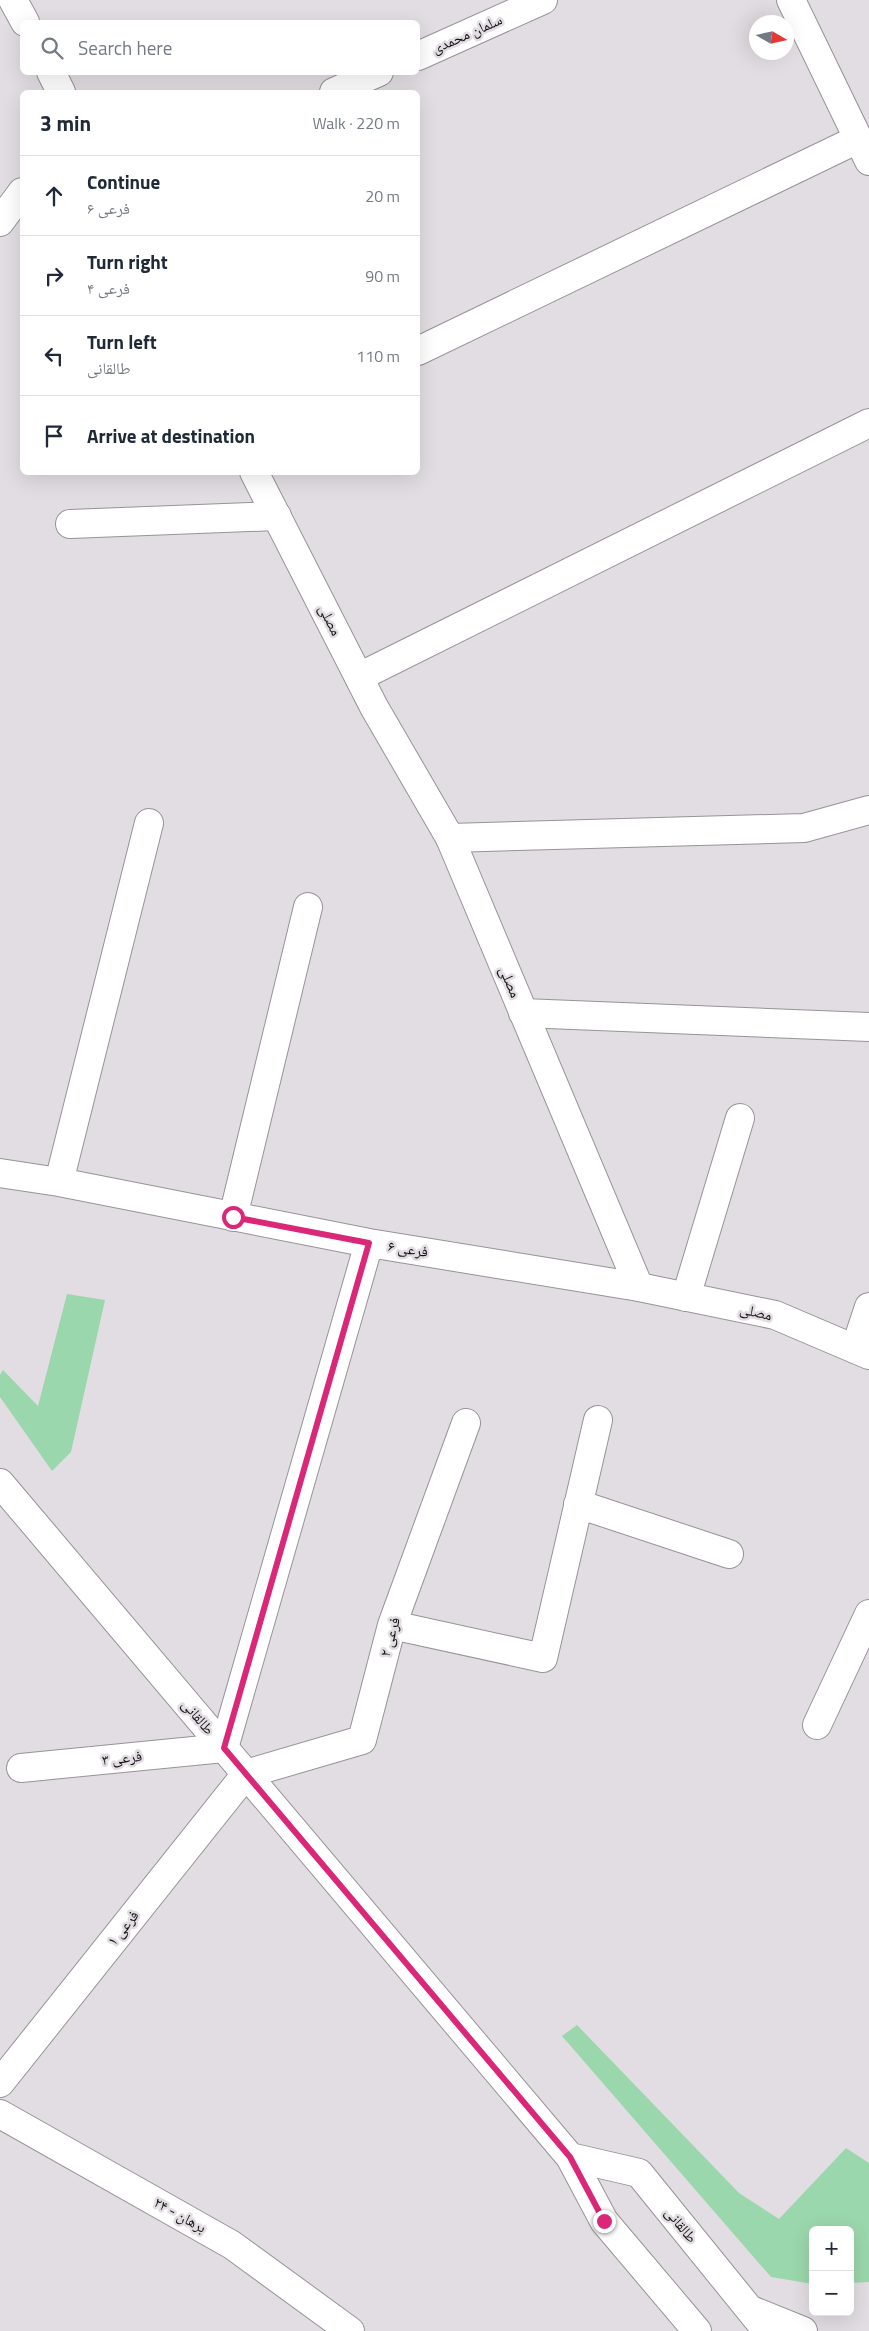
<!DOCTYPE html>
<html lang="en">
<head>
<meta charset="utf-8">
<style>
	body { margin:0; font-family:"Titillium Web","Noto Naskh Arabic",sans-serif; background:#f6f6f7; color:#1f2937 }
	.controls { position:absolute; right:15px; bottom:15px; display:grid; overflow:hidden; border-radius:8px; box-shadow:0 5px 20px #0002 }
	.controls button { width:45px; height:45px; display:grid; place-items:center; padding:0; border:0; border-bottom:1px solid #e0e1e3; background:#fff; color:#1f2937; font:25px sans-serif }
	.compass { position:absolute; left:749px; top:15px; width:45px; height:45px; border-radius:50%; background:#fff; box-shadow:0 5px 20px #0002; rotate:99deg }
	.stop { position:absolute; width:15px; height:15px; margin:-11px; border:4px solid #db2777; border-radius:50%; background:#fff }
	.stop.end { background:#db2777; border-color:#fff; box-shadow:0 1px 5px #0008 }
	.list { margin:0; padding:0; list-style:none }
	h2 { display:flex; justify-content:space-between; align-items:center; height:65px; margin:0; padding:0 20px; font-size:21px }
	h2 small { font-size:16px; font-weight:400; color:#747a83 }
	.list li { display:grid; grid-template-columns:32px 1fr auto; gap:15px; align-items:center; box-sizing:border-box; height:80px; padding:0 20px; border-top:1px solid #e0e1e3 }
	.list b { display:block; font-size:19px; white-space:nowrap }
	.list p { margin:0; font-size:16px; white-space:nowrap; color:#747a83 }
	.list em { font-size:16px; font-style:normal; color:#747a83 }
	.icon { flex:none; width:28px; height:28px; fill:none; stroke:currentColor; stroke-width:2; stroke-linecap:round; stroke-linejoin:round }
	.map { position:relative; flex:none; width:869px; height:2331px; overflow:hidden }
	.search { position:absolute; background:#fff; box-shadow:0 5px 20px #0002; left:20px; top:20px; width:400px; height:55px; display:flex; align-items:center; gap:12px; box-sizing:border-box; padding:0 18px; border-radius:8px; color:#747a83; font-size:19px }
	.panel { position:absolute; background:#fff; box-shadow:0 5px 20px #0002; left:20px; top:90px; width:400px; height:385px; border-radius:8px }
	.map>svg:first-child { display:block }
</style>
</head>
<body>
<div class="map">
<svg width="869" height="2331" viewBox="0 0 869 2331">
	<rect width="100%" height="100%" fill="#e2dde2"/>
	<path fill="#9bd7ac" d="M67 1294 105 1300 71 1452 52 1471 0 1397V1375L3 1370 38 1406Z
		M577 2025 739 2193 779 2219 846 2148 869 2163V2282L850 2283V2230H813V2284L771 2277 562 2036Z"/>
	<g fill="none" stroke-linecap="round" stroke-linejoin="round">
		<g stroke="#979397" stroke-width="30">
			<path id="street" d="M791 0 869 161
				M418 56 543 0
				M334 92 379 72
				M0 222 22 192
				M418 351 858 139
				M70 524 277 516
				M359 677 869 423
				M450 838 804 828 869 810
				M523 1013 869 1027
				M0 1173 59 1182 369 1243 639 1287
				M59 1182 149 823
				M233 1217 308 907
				M686 1297 740 1118
				M855 1349 869 1307
				M578 1504 729 1554
				M392 1625 543 1658 598 1420
				M817 1725 869 1614
				M21 1768 224 1748 369 1243
				M0 2083 246 1774 362 1740 392 1625 466 1423"/>
		</g>
		<g stroke="#979397" stroke-width="30">
			<path id="secondary" d="M13 0 25 22
				M51 72 61 92
				M254 472 374 707 450 838 639 1287 775 1315 869 1355
				M0 1483 570 2157 604 2221 697 2331
				M0 2114 232 2245 350 2331
				M570 2157 639 2173 767 2331
				M751 2310 803 2331"/>
		</g>
		<use href="#street" stroke="#fff" stroke-width="28"/>
		<use href="#secondary" stroke="#fff" stroke-width="28"/>
	</g>
	<g fill="none" stroke-linecap="round" stroke-linejoin="round">
		<path stroke="#db2777" stroke-width="6" d="M233 1217 369 1243 224 1748 570 2157 604 2221"/>
	</g>
	<g text-anchor="middle" stroke-width="5" stroke-linejoin="round" paint-order="stroke">
		<g font-size="15" fill="#151315" stroke="#e2dde2">
			<text transform="translate(467 34) rotate(-24)" y="5">سلمان محمدی</text>
			<text transform="translate(330 620) rotate(63)" y="5">مصلی</text>
			<text transform="translate(510 982) rotate(67)" y="5">مصلی</text>
			<text transform="translate(408 1249) rotate(9)" y="5">فرعی ۶</text>
			<text transform="translate(756 1312) rotate(13)" y="5">مصلی</text>
			<text transform="translate(390 1637) rotate(-74)" y="5">فرعی ۲</text>
			<text transform="translate(198 1717) rotate(50)" y="5">طالقانی</text>
			<text transform="translate(122 1758) rotate(-6)" y="5">فرعی ۳</text>
			<text transform="translate(123 1928) rotate(-51)" y="5">فرعی ۱</text>
			<text transform="translate(180 2215) rotate(29)" y="5">۲۴ - برهان</text>
			<text transform="translate(681 2225) rotate(51)" y="5">طالقانی</text>
		</g>
	</g>
</svg>
<div class="controls">
<button>+</button>
<button>−</button>
</div>
<svg class="compass" viewBox="-18 -18 36 36"><path d="M0-13l5 13h-10z" fill="#e53935"/><path d="M0 13l5-13h-10z" fill="#747a83"/></svg>
<div class="stop" style="left:233px;top:1217px"></div>
<div class="stop end" style="left:604px;top:2221px"></div>
<div class="search"><svg class="icon" aria-label="search" viewBox="0 0 24 24"><circle cx="10" cy="10" r="6"/><path d="M15 15l6 6"/></svg>Search here</div>
<section class="panel">
<h2>3 min<small>Walk · 220 m</small></h2>
<ul class="list">
<li><svg class="icon" aria-label="ahead" viewBox="0 0 24 24"><path d="M12 20V5M6 11l6-6 6 6"/></svg><div><b>Continue</b><p>فرعی ۶</p></div><em>20 m</em></li>
<li><svg class="icon" aria-label="right" viewBox="0 0 24 24"><path d="M7 20v-9h11M14 6l5 5-5 5"/></svg><div><b>Turn right</b><p>فرعی ۴</p></div><em>90 m</em></li>
<li><svg class="icon" aria-label="left" viewBox="0 0 24 24"><path d="M17 20v-9H6M10 6l-5 5 5 5"/></svg><div><b>Turn left</b><p>طالقانی</p></div><em>110 m</em></li>
<li><svg class="icon" aria-label="arrive" viewBox="0 0 24 24"><path d="M6 21V4h12l-3 4 3 4H6"/></svg><div><b>Arrive at destination</b></div></li>
</ul>
</section>
</div>
</body>
</html>
